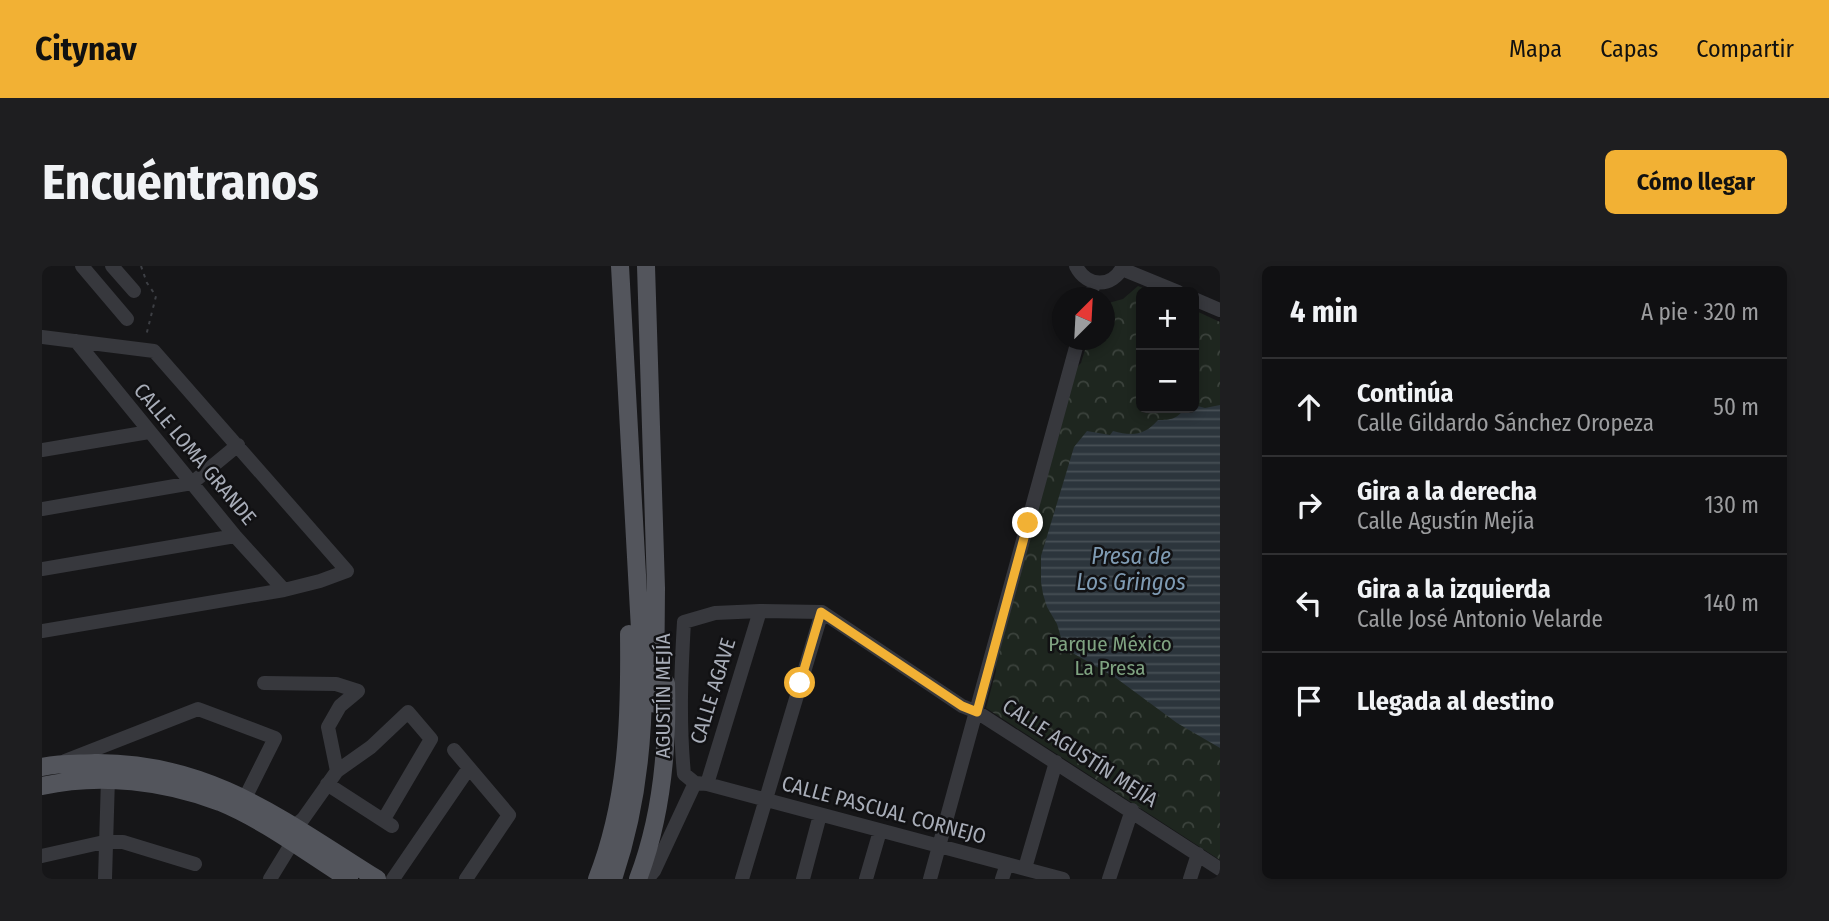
<!DOCTYPE html>
<html lang="es">
<head>
<meta charset="utf-8">
<style>
	body { margin:0; font-family:"Fira Sans Condensed",sans-serif; background:#1e1e20; color:#f1f3f6 }
	.controls { position:absolute; right:21px; top:21px; display:grid; overflow:hidden; border-radius:10px; box-shadow:0 4px 10px #0003 }
	.controls button { width:63px; height:63px; display:grid; place-items:center; padding:0; border:0; border-bottom:2px solid #303032; background:#101012; color:#f1f3f6; font:35px sans-serif }
	.compass { position:absolute; left:1010px; top:21px; width:63px; height:63px; border-radius:50%; background:#101012; box-shadow:0 4px 10px #0003; rotate:24deg }
	.stop { position:absolute; width:21px; height:21px; margin:-16px; border:5px solid #f2b134; border-radius:50%; background:#fff }
	.stop.end { background:#f2b134; border-color:#fff; box-shadow:0 2px 7px #0008 }
	.list { margin:0; padding:0; list-style:none }
	h2 { display:flex; justify-content:space-between; align-items:center; height:91px; margin:0; padding:0 28px; font-size:30px }
	h2 small { font-size:23px; font-weight:400; color:#9c9d9f }
	.list li { display:grid; grid-template-columns:46px 1fr auto; gap:21px; align-items:center; box-sizing:border-box; height:98px; padding:0 28px; border-top:2px solid #303032 }
	.list b { display:block; font-size:26px; white-space:nowrap }
	.list p { margin:0; font-size:23px; white-space:nowrap; color:#9c9d9f }
	.list em { font-size:23px; font-style:normal; color:#9c9d9f }
	.icon { flex:none; width:38px; height:38px; fill:none; stroke:currentColor; stroke-width:2; stroke-linecap:round; stroke-linejoin:round }
	.map { position:relative; flex:none; width:1178px; height:613px; overflow:hidden; border-radius:10px }
	header { display:flex; align-items:center; gap:42px; box-sizing:border-box; height:98px; padding:0 35px; background:#f2b134; color:#111 }
	header strong { font-size:33px }
	nav { display:flex; gap:38px; margin-inline-start:auto; font-size:24px }
	.intro { display:flex; align-items:center; justify-content:space-between; box-sizing:border-box; height:168px; padding:0 42px }
	h1 { margin:0; font-size:49px }
	.button { padding:18px 32px; border-radius:10px; background:#f2b134; color:#111; font-size:24px; font-weight:700 }
	main { display:flex; gap:42px; padding:0 42px }
	aside { flex:1; background:#101012; border-radius:10px; box-shadow:0 4px 10px #0003 }
	.map>svg:first-child { display:block }
</style>
</head>
<body>
<header>
<strong>Citynav</strong>
<nav><a>Mapa</a><a>Capas</a><a>Compartir</a></nav>
</header>
<div class="intro"><h1>Encuéntranos</h1><a class="button">Cómo llegar</a></div>
<main>
<div class="map">
<svg width="1178" height="613" viewBox="0 0 1178 613">
	<defs>
		<pattern id="forest-crowns" width="20" height="18" patternUnits="userSpaceOnUse" patternTransform="scale(1.75)"><rect width="20" height="18" fill="#1e261f"/><path d="M2 6a3 3 0 1 1 6 0M12 15a3 3 0 1 1 6 0" fill="none" stroke="#3c433d"/></pattern>
		<pattern id="water-rules" width="6" height="5" patternUnits="userSpaceOnUse" patternTransform="scale(1.75)"><rect width="6" height="5" fill="#2c353c"/><path d="M0 2.5h6" fill="none" stroke="#485056"/></pattern>
	</defs>
	<rect width="100%" height="100%" fill="#161618"/>
	<path fill="url(#forest-crowns)" d="M1096 20 1111 26H1099V142H1152V44L1178 56V594L944 442 954 405 953 393 1034 102 1039 97 1046 74H1062L1063 38 1081 33Z"/>
	<path fill="url(#water-rules)" d="M1152 139 1163 142 1178 139V482L1135 457 1074 412 1022 382 1015 358 1005 341 1001 328 999 316V290L1032 181 1045 165 1068 169 1071 165C1090 170 1102 170 1116 154 1129 154 1135 153 1143 142H1152Z"/>
	<g fill="none" stroke-linecap="round" stroke-linejoin="round">
		<path stroke="#3d3f44" stroke-width="2" stroke-dasharray="3.5 5" stroke-linecap="butt" d="M99 0 105 17 114 30 104 70"/>
		<path stroke="#37383d" stroke-width="14" d="M40 0 85 53
			M70 0 92 25
			M1034 0C1045 22 1071 22 1081 0
			M1080 3 1136 26
			M1048 32 1052 17
			M1152 33 1178 44
			M0 71 112 85 305 305 278 315 242 324 0 365
			M34 75 193 270 242 324
			M0 184 107 166
			M0 243 150 217 196 179
			M0 303 193 270
			M222 417 294 418 316 425
			M412 484 467 549 424 613
			M23 495 156 443 233 472 203 532
			M295 505 286 461 298 440 316 425
			M653 517 642 508C637 457 639 407 642 356L673 347 718 345 780 346 920 440 935 446 1178 603
			M653 517 665 518 1021 613
			M285 518 350 560
			M665 518 718 345
			M245 566 261 553 295 505 329 481 366 446 389 473 342 553
			M0 590 62 576H81L153 598
			M983 602 1014 496
			M63 613 66 512
			M228 613 250 577
			M351 613 427 502
			M605 613 612 605 653 517
			M700 613 780 346
			M761 613 778 549
			M824 613 838 565
			M888 613 1036 74
			M960 613 965 598
			M1067 613 1090 544
			M1148 613 1156 588"/>
		<path stroke="#53555c" stroke-width="18" d="M604 0 614 322 613 438
			M0 501C18 497 35 498 53 497 168 496 242 555 335 613
			M0 520C58 507 123 515 178 536 224 555 265 587 307 613
			M555 613C586 534 588 452 587 368
			M571 613C593 549 601 486 601 418L578 0
			M596 613C620 550 626 483 624 417"/>
	</g>
	<g fill="none" stroke-linecap="round" stroke-linejoin="round">
		<path stroke="#f2b134" stroke-width="9" d="M758 417 779 346 920 440 935 446 986 257"/>
	</g>
	<g text-anchor="middle" stroke-width="5" stroke-linejoin="round" paint-order="stroke">
		<g font-size="21" fill="#a8adb8" stroke="#111113">
			<text transform="translate(153 188) rotate(50)" y="7">CALLE LOMA GRANDE</text>
			<text transform="translate(671 425) rotate(-73)" y="7">CALLE AGAVE</text>
			<text transform="translate(621 430) rotate(-90)" y="7">AGUSTÍN MEJÍA</text>
			<text transform="translate(1038 487) rotate(33)" y="7">CALLE AGUSTÍN MEJÍA</text>
			<text transform="translate(842 544) rotate(15)" y="7">CALLE PASCUAL CORNEJO</text>
		</g>
		<g font-size="21" fill="#7fa381" stroke="#111113">
			<text x="1068" y="385">Parque México<tspan x="1068" dy="24">La Presa</tspan></text>
		</g>
		<g font-size="23" font-style="italic" fill="#7f9bb3" stroke="#111113">
			<text x="1089" y="298">Presa de<tspan x="1089" dy="26">Los Gringos</tspan></text>
		</g>
	</g>
</svg>
<div class="controls">
<button>+</button>
<button>−</button>
</div>
<svg class="compass" viewBox="-18 -18 36 36"><path d="M0-13l5 13h-10z" fill="#e53935"/><path d="M0 13l5-13h-10z" fill="#9c9d9f"/></svg>
<div class="stop" style="left:758px;top:417px"></div>
<div class="stop end" style="left:986px;top:257px"></div>
</div>
<aside>
<h2>4 min<small>A pie · 320 m</small></h2>
<ul class="list">
<li><svg class="icon" aria-label="ahead" viewBox="0 0 24 24"><path d="M12 20V5M6 11l6-6 6 6"/></svg><div><b>Continúa</b><p>Calle Gildardo Sánchez Oropeza</p></div><em>50 m</em></li>
<li><svg class="icon" aria-label="right" viewBox="0 0 24 24"><path d="M7 20v-9h11M14 6l5 5-5 5"/></svg><div><b>Gira a la derecha</b><p>Calle Agustín Mejía</p></div><em>130 m</em></li>
<li><svg class="icon" aria-label="left" viewBox="0 0 24 24"><path d="M17 20v-9H6M10 6l-5 5 5 5"/></svg><div><b>Gira a la izquierda</b><p>Calle José Antonio Velarde</p></div><em>140 m</em></li>
<li><svg class="icon" aria-label="arrive" viewBox="0 0 24 24"><path d="M6 21V4h12l-3 4 3 4H6"/></svg><div><b>Llegada al destino</b></div></li>
</ul>
</aside>
</main>
</body>
</html>
